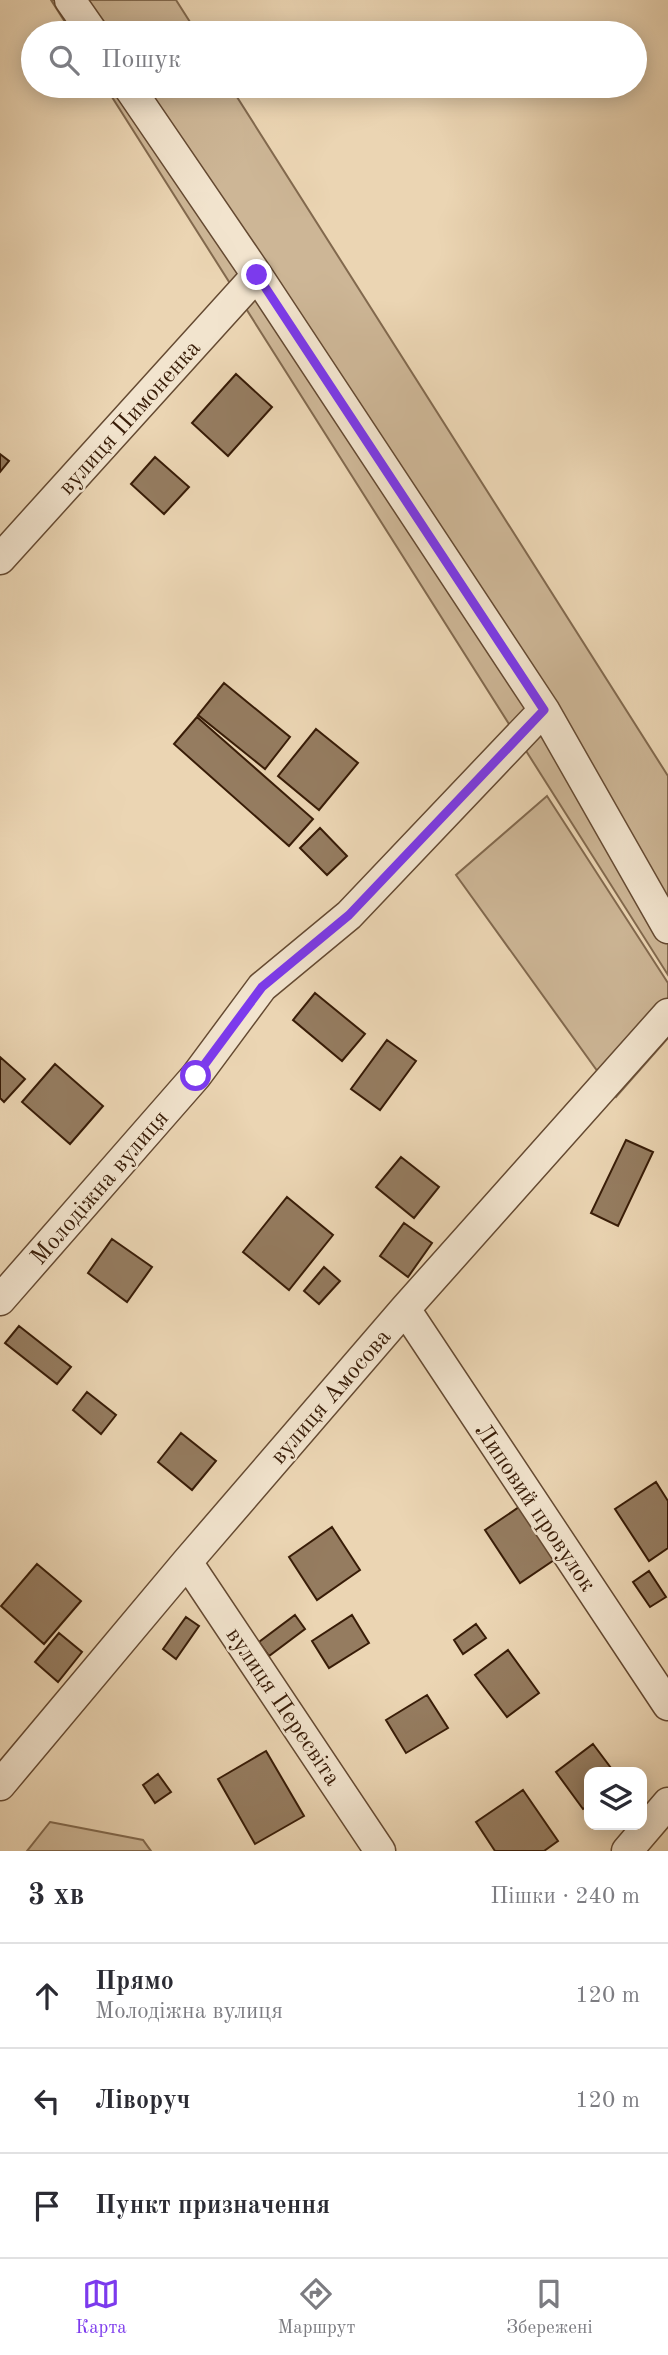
<!DOCTYPE html>
<html lang="uk">
<head>
<meta charset="utf-8">
<style>
	body { margin:0; font-family:"Old Standard TT",serif; background:#f7f7f7; color:#2b2b33 }
	.controls { position:absolute; right:21px; bottom:21px; display:grid; overflow:hidden; border-radius:14px; box-shadow:0 4px 18px #0003 }
	.controls button { width:63px; height:63px; display:grid; place-items:center; padding:0; border:0; border-bottom:2px solid #e1e1e2; background:#fff; color:#2b2b33; font:35px sans-serif }
	.stop { position:absolute; width:21px; height:21px; margin:-16px; border:5px solid #7c3aed; border-radius:50%; background:#fff }
	.stop.end { background:#7c3aed; border-color:#fff; box-shadow:0 2px 7px #0008 }
	.list { margin:0; padding:0; list-style:none }
	h2 { display:flex; justify-content:space-between; align-items:center; height:91px; margin:0; padding:0 28px; font-size:30px }
	h2 small { font-size:23px; font-weight:400; color:#7c7c81 }
	.list li { display:grid; grid-template-columns:46px 1fr auto; gap:21px; align-items:center; box-sizing:border-box; height:105px; padding:0 28px; border-top:2px solid #e1e1e2 }
	.list b { display:block; font-size:26px; white-space:nowrap }
	.list p { margin:0; font-size:23px; white-space:nowrap; color:#7c7c81 }
	.list em { font-size:23px; font-style:normal; color:#7c7c81 }
	.icon { flex:none; width:38px; height:38px; fill:none; stroke:currentColor; stroke-width:2; stroke-linecap:round; stroke-linejoin:round }
	.map { position:relative; flex:none; width:668px; height:1851px; overflow:hidden }
	.search { position:absolute; background:#fff; box-shadow:0 4px 18px #0003; left:21px; right:21px; top:21px; height:77px; display:flex; align-items:center; gap:18px; box-sizing:border-box; padding:0 24px; border-radius:38px; color:#7c7c81; font-size:26px }
	.sheet { height:406px; background:#fff }
	nav { display:flex; justify-content:space-around; align-items:center; box-sizing:border-box; height:98px; border-top:2px solid #e1e1e2; background:#fff; font-size:19px; color:#7c7c81 }
	nav a { display:grid; justify-items:center; gap:4px }
	nav .on { color:#7c3aed }
	.map>svg:first-child { display:block }
</style>
</head>
<body>
<div class="map">
<svg width="668" height="1851" viewBox="0 0 668 1851">
	<rect width="100%" height="100%" fill="#ebd5b3"/>
	<filter id="stains"><feTurbulence type="fractalNoise" baseFrequency=".00286" numOctaves="4"/><feColorMatrix values="0 0 0 0 .2 0 0 0 0 .09 0 0 0 0 .02 0 0 0 .5 -.17"/></filter>
	<radialGradient id="worn" r=".72"><stop offset=".6" stop-color="#630" stop-opacity="0"/><stop offset="1" stop-color="#630" stop-opacity=".3"/></radialGradient>
	<path fill="#cdb696" stroke="#82694e" stroke-width="2" d="M51 0H176L197 33H72Z
		M105 86H230L668 776V975Z
		M547 796 668 983V1038L616 1097 456 875Z
		M50 1822 143 1840 151 1851H27Z"/>
	<path fill="#957c60" stroke="#381c07" stroke-width="2" d="M236 374 272 407 228 456 192 423Z
		M0 454 9 461 0 472Z
		M155 457 189 487 164 514 131 484Z
		M224 683 290 737 265 769 198 715Z
		M197 717 313 819 289 846 174 744Z
		M316 729 358 763 319 810 278 776Z
		M320 828 347 856 327 875 300 848Z
		M315 993 365 1034 342 1061 293 1020Z
		M387 1040 416 1061 380 1110 351 1089Z
		M0 1057 25 1079 4 1102 0 1098Z
		M55 1064 103 1106 70 1144 22 1102Z
		M626 1140 653 1152 618 1226 591 1213Z
		M401 1157 439 1187 414 1218 376 1187Z
		M287 1197 333 1235 289 1290 243 1252Z
		M404 1223 432 1243 408 1277 380 1256Z
		M112 1239 152 1267 127 1302 88 1273Z
		M324 1267 340 1281 319 1304 304 1291Z
		M19 1326 71 1367 57 1384 5 1343Z
		M87 1392 116 1415 101 1434 73 1410Z
		M181 1433 216 1461 192 1490 158 1462Z
		M656 1482 668 1501V1548L649 1561 615 1509Z
		M522 1505 557 1558 520 1583 485 1530Z
		M332 1527 360 1570 317 1600 289 1557Z
		M37 1564 81 1601 44 1644 1 1606Z
		M649 1571 666 1597 650 1607 633 1582Z
		M295 1615 305 1629 269 1656 259 1642Z
		M352 1615 369 1643 329 1668 312 1641Z
		M186 1617 199 1626 176 1659 163 1649Z
		M476 1624 486 1638 463 1654 454 1640Z
		M59 1633 82 1652 58 1682 35 1662Z
		M508 1650 539 1693 507 1717 475 1675Z
		M427 1695 448 1728 406 1753 386 1720Z
		M593 1744 614 1772H589V1805L583 1809 556 1772Z
		M266 1751 304 1816 255 1844 218 1779Z
		M158 1774 171 1792 155 1803 143 1785Z
		M523 1790 558 1841 544 1851H495L476 1822Z"/>
	<g fill="none" stroke-linecap="round" stroke-linejoin="round">
		<g stroke="#654a32" stroke-width="33">
			<path id="minor" d="M70 0 93 33
				M128 86 257 275 544 710 668 928
				M0 559 257 275
				M0 1300 196 1076 262 987 349 915 544 710
				M405 1309 668 1705
				M187 1562 380 1851
				M0 1785 187 1562 405 1309 668 1014
				M627 1851 668 1803"/>
		</g>
		<use href="#minor" stroke="#f2e4ce" stroke-width="30"/>
	</g>
	<g fill="none" stroke-linecap="round" stroke-linejoin="round">
		<path stroke="#7c3aed" stroke-width="9" d="M196 1076 262 987 349 915 544 710 257 275"/>
	</g>
	<g text-anchor="middle" stroke-width="5" stroke-linejoin="round" paint-order="stroke">
		<g font-size="24" fill="#381c07" stroke="#f2e4ce">
			<text transform="translate(129 417) rotate(-48)" y="8">вулиця Пимоненка</text>
			<text transform="translate(99 1187) rotate(-49)" y="8">Молодіжна вулиця</text>
			<text transform="translate(330 1396) rotate(-49)" y="8">вулиця Амосова</text>
			<text transform="translate(536 1507) rotate(56)" y="8">Липовий провулок</text>
			<text transform="translate(284 1706) rotate(56)" y="8">вулиця Пересвіта</text>
		</g>
	</g>
	<rect width="100%" height="100%" filter="url(#stains)"/>
	<rect width="100%" height="100%" fill="url(#worn)"/>
</svg>
<div class="controls">
<button><svg class="icon" aria-label="layers" viewBox="0 0 24 24"><path d="M12 4l9 5-9 5-9-5zM3 14l9 5 9-5"/></svg></button>
</div>
<div class="stop" style="left:196px;top:1076px"></div>
<div class="stop end" style="left:257px;top:275px"></div>
<div class="search"><svg class="icon" aria-label="search" viewBox="0 0 24 24"><circle cx="10" cy="10" r="6"/><path d="M15 15l6 6"/></svg>Пошук</div>
</div>
<section class="sheet">
<h2>3 хв<small>Пішки · 240 m</small></h2>
<ul class="list">
<li><svg class="icon" aria-label="ahead" viewBox="0 0 24 24"><path d="M12 20V5M6 11l6-6 6 6"/></svg><div><b>Прямо</b><p>Молодіжна вулиця</p></div><em>120 m</em></li>
<li><svg class="icon" aria-label="left" viewBox="0 0 24 24"><path d="M17 20v-9H6M10 6l-5 5 5 5"/></svg><div><b>Ліворуч</b></div><em>120 m</em></li>
<li><svg class="icon" aria-label="arrive" viewBox="0 0 24 24"><path d="M6 21V4h12l-3 4 3 4H6"/></svg><div><b>Пункт призначення</b></div></li>
</ul>
</section>
<nav>
<a class="on"><svg class="icon" aria-label="map" viewBox="0 0 24 24"><path d="M3 6l6-2 6 2 6-2v14l-6 2-6-2-6 2zM9 4v14M15 6v14"/></svg>Карта</a>
<a><svg class="icon" aria-label="directions" viewBox="0 0 24 24"><path d="M12 3l9 9-9 9-9-9zM9 14v-3h6M13 9l2 2-2 2"/></svg>Маршрут</a>
<a><svg class="icon" aria-label="saved" viewBox="0 0 24 24"><path d="M7 4h10v16l-5-4-5 4z"/></svg>Збережені</a>
</nav>
</body>
</html>
